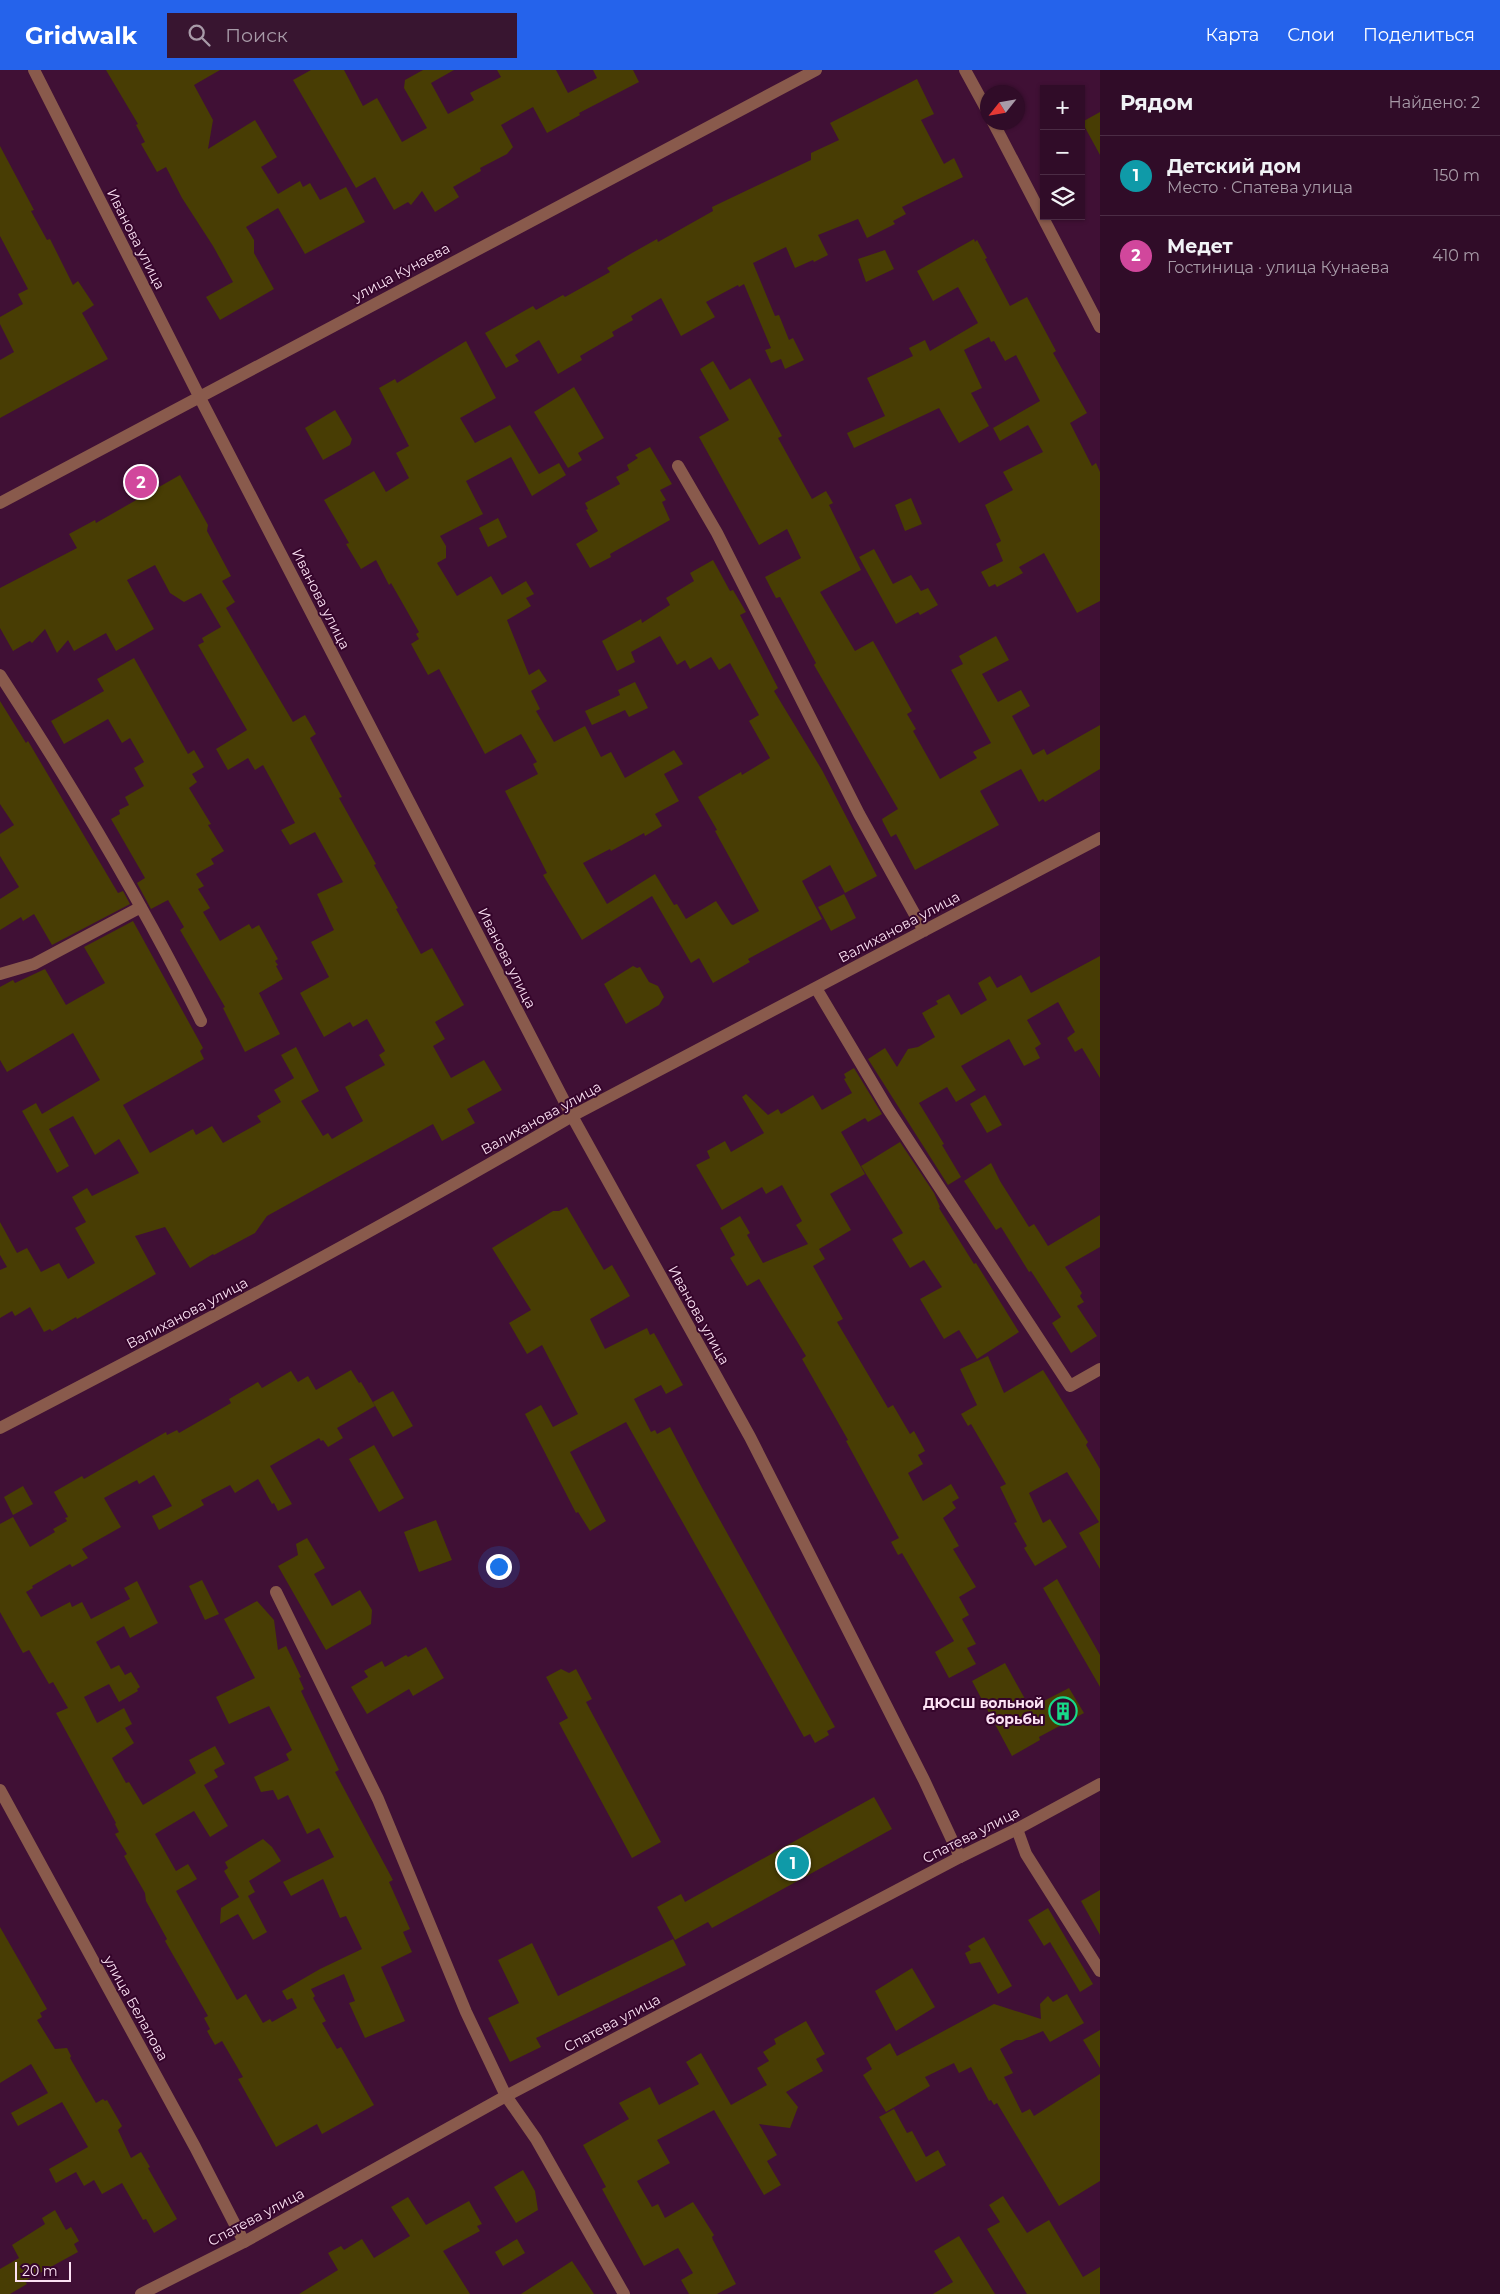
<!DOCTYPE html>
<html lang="ru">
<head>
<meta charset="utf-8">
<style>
	body { margin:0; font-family:Montserrat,sans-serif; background:#381530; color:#f1f3f6 }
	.controls { position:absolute; right:15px; top:15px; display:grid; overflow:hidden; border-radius:0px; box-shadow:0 1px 4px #0004 }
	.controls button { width:45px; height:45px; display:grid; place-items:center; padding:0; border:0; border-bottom:1px solid #4b2c45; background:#300c28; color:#f1f3f6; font:25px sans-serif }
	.compass { position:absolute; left:980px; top:15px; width:45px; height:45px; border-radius:50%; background:#300c28; box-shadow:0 1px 4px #0004; rotate:239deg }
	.scale { position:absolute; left:15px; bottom:12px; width:56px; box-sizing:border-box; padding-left:5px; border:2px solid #fce2f4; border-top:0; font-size:14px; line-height:18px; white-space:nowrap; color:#fce2f4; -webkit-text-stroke:4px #35052b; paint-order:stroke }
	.you { position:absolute; left:498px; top:1496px; width:18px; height:18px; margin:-12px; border:4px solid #fff; border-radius:50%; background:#1a73e8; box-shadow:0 0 0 8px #1a73e833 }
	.badge { display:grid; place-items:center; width:32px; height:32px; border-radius:50%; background:#2563eb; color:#fff; font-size:16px; font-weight:700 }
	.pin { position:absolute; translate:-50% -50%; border:2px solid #fff; box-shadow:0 1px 5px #0006 }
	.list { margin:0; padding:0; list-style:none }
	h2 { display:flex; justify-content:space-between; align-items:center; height:65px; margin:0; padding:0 20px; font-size:21px }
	h2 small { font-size:16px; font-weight:400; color:#a89ba8 }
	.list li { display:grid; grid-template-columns:32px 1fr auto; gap:15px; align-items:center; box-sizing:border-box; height:80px; padding:0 20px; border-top:1px solid #4b2c45 }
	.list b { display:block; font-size:19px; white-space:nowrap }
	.list p { margin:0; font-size:16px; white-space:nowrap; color:#a89ba8 }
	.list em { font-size:16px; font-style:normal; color:#a89ba8 }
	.icon { flex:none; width:28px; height:28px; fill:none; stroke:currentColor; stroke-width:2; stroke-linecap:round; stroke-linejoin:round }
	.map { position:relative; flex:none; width:1100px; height:2224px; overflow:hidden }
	header { display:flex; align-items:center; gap:30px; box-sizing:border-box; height:70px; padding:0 25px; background:#2563eb; color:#fff }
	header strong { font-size:24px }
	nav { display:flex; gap:28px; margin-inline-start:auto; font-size:18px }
	.search { width:350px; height:45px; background:#381530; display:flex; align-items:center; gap:12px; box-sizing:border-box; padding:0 18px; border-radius:0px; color:#a89ba8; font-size:19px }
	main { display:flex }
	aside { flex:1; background:#300c28 }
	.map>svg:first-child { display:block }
</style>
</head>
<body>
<header>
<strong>Gridwalk</strong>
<div class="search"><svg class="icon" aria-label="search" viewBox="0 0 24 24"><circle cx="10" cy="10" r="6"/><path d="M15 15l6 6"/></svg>Поиск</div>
<nav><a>Карта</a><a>Слои</a><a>Поделиться</a></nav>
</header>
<main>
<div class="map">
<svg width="1100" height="2224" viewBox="0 0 1100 2224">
	<rect width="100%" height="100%" fill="#401035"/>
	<path fill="#483d04" d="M106 0H220L194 15 213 50 208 79 255 50 277 87 261 97 278 124 300 111 303 117 310 113 320 130 346 117 365 152 305 184 278 138 246 157 254 170V183L274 219 220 250 206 227 233 212 213 176 182 128 166 97 157 102 141 74 145 72 136 55 138 54Z
		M311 0H344L363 36 377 28 402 72 427 58 404 18 405 10 423 0H454L431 13 448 44 474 30 470 23 501 7 497 0H556L568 23 597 8 593 0H633L639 12 579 43 580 45 547 63 533 37 501 55 513 77 507 84 480 98 481 101 453 117 459 127 435 142 422 121 411 135 408 132 394 140 375 107 356 118 293 10Z
		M917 9 934 44 921 50 944 94 954 88 963 107 902 137 906 144 893 151 895 154 867 168 858 149 818 165 828 185 814 192 813 190 795 198 786 177 753 193 775 246 779 245 789 270 793 268 804 290 785 299 781 289 771 293 765 280 771 278 744 214 739 217 738 215 706 232 715 247 681 266 661 228 631 246 633 250 612 262 614 266 580 286 582 290 558 304 539 270 515 285 519 291 506 298 485 263 533 236 536 240 563 225 565 227 610 202 607 198 632 183 657 169 658 172 713 141 712 137 811 90V83L839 70 830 53Z
		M1100 42V85L1082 52Z
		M0 76 34 140 31 141 47 170 50 169 73 215 78 211 94 235 82 243 108 289 0 348V290L14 282 0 254V247L23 234 18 224 28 219 0 166Z
		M974 169 975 172 977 170 987 188 985 189 1010 236 1027 227 1056 281 1053 283 1087 343 1070 353 1092 396 1096 393 1100 402V531L1077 543 1044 483 1019 497 1023 503 997 517 995 514 989 517 981 502 1003 491 996 474 1001 471 985 435 1013 420 1003 402 1043 382 1028 355 1000 371 993 358 1040 331 1016 285 1005 291 994 271 991 272 989 267 964 280 982 318 971 323 989 356 959 373 939 338 854 378 847 363 885 346 867 308 913 286 909 278 925 270 930 281 978 253 958 217 933 231 917 201Z
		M885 180 894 199 866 212 858 189Z
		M466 271 496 328 460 348 475 373 510 355 539 404 559 393 566 405 532 426 511 387 466 411 483 444 440 466 446 476V488L437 493 457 526 491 506 502 525 526 511 534 524 526 528 531 536 507 550 529 605 539 599 547 611 531 621 540 639 536 641 554 672 585 656 601 687 611 682 625 708 674 680 683 694 664 704 679 731 655 744 662 756 645 766 644 763 611 781 610 779 583 793 607 834 655 804 674 835 677 834 686 849 716 831 731 854 733 855 759 841 715 761 717 760 698 727 741 702 742 705 770 688 749 651 759 645 730 593 719 600 711 587 690 599 685 590 677 595 660 566 631 582 635 592 617 601 602 571 641 549 642 553 670 535 666 528 694 511 690 503 713 490 730 521 733 520 746 542 740 545 778 618 774 621 822 700 877 806 845 823 830 795 802 811 822 849 748 889 750 892 713 913 699 888 691 893 652 826 582 870 543 805 547 803 505 721 538 704 533 694 537 692 521 664 485 684 439 599 428 605 411 574 419 569 416 564 419 562 391 513 389 515 376 490 361 499 346 474 349 473 324 430 374 401 386 422 409 408 396 383 409 376 379 318 395 309 397 313Z
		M713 291 730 320 750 308 782 366 778 368 812 429 826 421 833 433 829 435 861 500 820 522 855 581 873 571 912 641 907 644 916 659 913 661 940 709 977 688 973 682 991 673 951 600 963 594 959 586 996 566 1009 590 982 604 998 632 1021 620 1030 636 1012 646 1033 685 1044 679 1047 685 1100 655V699L1045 732 1043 729 1039 732 1021 699 980 721 999 755 915 800 896 764 891 767 883 752 882 749 898 739 814 595 816 593 780 527 776 528 765 507 801 488 787 459 759 475 699 367 729 350 700 299Z
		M574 317 604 368 578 383 582 390 568 398 534 342Z
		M335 340 352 369 350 375 323 390 305 358Z
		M650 377 672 414 660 420 666 430 662 432 670 450 610 484 611 487 590 498 576 474 598 461 586 440 588 439 585 433 620 414 616 407 629 400 627 395 638 388 635 385Z
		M180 405 208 455 207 461 231 506 222 511 235 532 226 538 293 652 305 645 316 664 310 668 342 727 339 728 376 794 374 795 398 838 396 839 421 884 432 878 464 935 435 952 445 969 433 976 451 1008 484 990 502 1020 467 1039 475 1053 442 1071 433 1054 267 1146 255 1163 214 1185 213 1184 190 1198 165 1157 135 1166 156 1204 77 1249 76 1247 52 1261 50 1259 44 1262 30 1237 15 1246 12 1241 0 1248V1200L7 1197 0 1185V1152L17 1183 27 1178 41 1202 59 1193 68 1209 95 1193 75 1158 86 1152 72 1127 87 1118 92 1126 139 1103 119 1069 95 1085 73 1046 49 1059 69 1096 57 1103 22 1041 36 1033 42 1044 100 1010 73 963 7 1002 0 990V917L13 910 15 913 45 899 66 935 105 913 84 877 133 851 203 978 200 981 204 989 123 1035 150 1083 193 1059 196 1065 212 1056 223 1073 261 1052 257 1046 281 1032 274 1020 294 1008 281 985 296 977 319 1021 301 1031 323 1066 328 1063 332 1069 363 1051 345 1017 385 995 379 985 385 981 367 949 353 957 350 952 324 967 300 923 329 907 311 872 334 860 317 824 343 812 315 762 290 775 281 760 295 753 263 695 255 700 248 688 228 700 216 679 247 660 198 575 204 572 202 568 221 557 201 523 184 532 170 523 155 495 127 510 154 559 116 581 106 563 74 581 68 570 57 583 45 559 32 573 30 571 13 581 0 558V518L77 478 69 464 95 450 96 453Z
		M911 428 922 454 905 461 895 435Z
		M498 448 507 467 488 477 479 458Z
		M874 479 893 514 911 505 921 521 928 518 938 535 920 545 918 542 896 554 859 487Z
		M134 588 188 684 194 680 204 697 192 704 197 712 189 718 211 754 208 755 224 781 211 789 214 794 196 804 204 816 198 819 210 838 203 842 220 871 249 854 252 859 259 855 278 889 275 891 278 895 276 896 283 909 259 923 280 964 245 982 223 938 225 937 180 860 184 857 168 830 151 839 137 813 145 808 111 749 120 744 119 740 129 735 125 727 144 716 134 698 144 692 130 668 122 673 108 649 64 674 51 651 104 621 97 609Z
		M635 612 648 638 629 647 625 640 592 655 585 641 620 625 618 620Z
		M0 631 26 673 28 671 118 823 123 821 130 834 52 875 34 844 23 851 21 847 0 860V829L19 817 0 786V764L14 755 0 734Z
		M844 824 856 848 831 861 818 837Z
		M1100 886V1008L1082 978 1075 982 1067 968 1075 962 1058 932 1027 950 1041 974 1035 978 1040 988 1024 996 1009 969 961 996 976 1020 956 1032 947 1017 919 1033 944 1074 942 1075 961 1107 948 1115 868 989 885 978 897 997 908 979 918 977 935 967 922 943 938 934 936 931 949 924 961 945 987 930 978 913 990 906 997 918 1021 905 1031 923Z
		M633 896 637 898 640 897 649 912 658 916 664 927 659 935 626 954 604 914Z
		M854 998 882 1044 868 1052 865 1048 841 1062 865 1104 830 1124 851 1160 819 1179 825 1189 813 1196 843 1249 837 1252 888 1338 893 1335 910 1364 914 1361 925 1381 918 1385 923 1394 908 1403 923 1431 951 1414 959 1428 952 1432 956 1438 943 1448 959 1476 953 1479 976 1517 959 1527 969 1545 962 1549 976 1574 967 1578 976 1594 949 1608 935 1582 954 1571 902 1483 898 1485 891 1472 899 1468 846 1371 848 1370 802 1289 806 1286 759 1209 747 1216 730 1188 735 1185 720 1158 740 1146 750 1163 747 1165 763 1193 808 1174 796 1155 802 1151 782 1115 766 1124 762 1117 722 1140 696 1095 710 1088 707 1081 725 1071 731 1082 764 1063 742 1027 746 1024 768 1045 778 1039 781 1044 813 1025 822 1040 852 1023 844 1009 846 1008 844 1004Z
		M985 1025 1002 1055 987 1063 970 1034Z
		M900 1072 934 1123 940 1137 939 1138 974 1194 976 1193 1019 1262 977 1289 959 1260 944 1269 920 1229 942 1217 924 1190 910 1198 892 1169 903 1163 861 1096Z
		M991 1093 1000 1111 1029 1157 1034 1154 1048 1176 1100 1145V1177L1065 1197 1082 1223 1080 1226 1084 1232 1077 1236 1097 1266 1071 1283 1052 1253 1061 1247 1031 1201 1029 1202 1001 1157 996 1160 964 1111Z
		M567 1137 604 1200 612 1195 630 1226 590 1249 605 1279 647 1258 650 1265 654 1263 683 1315 666 1324 661 1315 634 1329 651 1362 655 1360 657 1364 670 1357 701 1416 835 1657 827 1661 829 1665 815 1673 810 1664 804 1667 626 1352 570 1382 606 1451 590 1461 578 1442 576 1443 525 1344 541 1335 553 1357 578 1344 542 1275 527 1284 509 1253 531 1240 492 1178 553 1141H559Z
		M988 1286 1004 1323 1043 1300 1088 1372 1086 1375 1100 1399V1499L1079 1463 1099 1452 1067 1402 1029 1423 1043 1453 1050 1449 1067 1477 1035 1496 1024 1478 1027 1476 1014 1453 1017 1452 1000 1417 1006 1414 971 1354 968 1356 961 1344 977 1335 960 1299Z
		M351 1300 359 1313 361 1312 375 1336 337 1358 343 1368 328 1377 323 1370 321 1371 319 1368 270 1396 292 1434 278 1441 274 1433 272 1434 258 1409 235 1423 230 1415 201 1430 204 1435 159 1460 152 1446 172 1436 154 1405 139 1414 137 1410 104 1428 121 1457 82 1479 88 1488 72 1497 70 1494 32 1516 33 1518 26 1522 41 1547 70 1532 72 1537 82 1532 91 1549 130 1529 124 1518 137 1511 158 1553 130 1568 124 1556 96 1572 111 1599 119 1595 125 1605 131 1602 140 1617 137 1619 138 1621 119 1632 109 1614 84 1627 97 1653 124 1638 132 1654 125 1658 134 1673 112 1688 126 1713 129 1712 143 1735 196 1703 189 1690 215 1676 225 1694 214 1700 218 1707 204 1715 228 1756 210 1767 194 1741 155 1764 176 1801 188 1794 197 1809 176 1821 237 1930 246 1924 263 1953 270 1949 272 1952 297 1938 292 1928 287 1930 282 1921 320 1899 362 1879 346 1846 340 1848 323 1809 291 1826 283 1812 334 1787 319 1758 307 1764 288 1725 278 1730 273 1720 261 1722 254 1707 289 1690 286 1684 292 1680 269 1636 229 1654 216 1627 255 1608 224 1549 257 1531 274 1550 278 1580 286 1576 301 1607 299 1608 304 1619 301 1621 339 1700 335 1702 393 1810 389 1812 410 1859 403 1862 412 1882 381 1897 405 1951 365 1968 349 1933 355 1931 344 1904 311 1919 315 1926 313 1928 326 1951 322 1953 337 1979 341 1977 374 2035 322 2064 317 2054 276 2077 238 2009 243 2007 222 1971 215 1975 207 1961 210 1959 204 1948 208 1946 165 1871 167 1869 146 1831 145 1823 124 1786 127 1784 115 1764 119 1762 115 1754 116 1753 56 1643 68 1638 53 1612 49 1614 29 1580 23 1583 0 1542V1454L13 1447 30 1477 55 1462 53 1459 67 1451 65 1448 68 1447 54 1422 82 1406 84 1409 166 1362 167 1365 177 1360 179 1363 231 1333 229 1329 258 1312 262 1318 291 1301 298 1312 308 1306 316 1320Z
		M393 1321 413 1356 393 1367 373 1332Z
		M374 1375 404 1428 379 1442 349 1389Z
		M23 1416 33 1434 13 1445 4 1427Z
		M436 1450 452 1490 419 1502 404 1462Z
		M307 1468 325 1498 314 1504 332 1536 360 1520 372 1540 371 1554 326 1580 278 1496 298 1485 296 1474Z
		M1057 1509 1100 1585V1617L1043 1518Z
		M202 1510 219 1544 205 1550 189 1516Z
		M426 1577 444 1608 413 1626 409 1619 367 1644 351 1617 368 1607 364 1601 382 1591 385 1597 406 1585 408 1587Z
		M1005 1593 1030 1638 1069 1618 1084 1643 1039 1667 1040 1670 1012 1686 972 1611Z
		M561 1599 569 1603 576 1599 592 1629 586 1632 661 1772 632 1788 559 1653 568 1648 546 1607Z
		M874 1727 892 1759 712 1858 708 1852 675 1870 657 1837 681 1824 685 1832Z
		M263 1769 272 1777 281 1791 249 1811 255 1822 248 1826 267 1862 253 1870 238 1844 220 1854 221 1838 239 1827 224 1801 228 1798 225 1792Z
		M1100 1820V1865L1081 1831Z
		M1048 1838 1093 1914 1080 1922 1050 1872 1044 1876 1028 1850Z
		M0 1857 47 1939 40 1943 42 1947 37 1950 55 1979 67 1978 71 1986 70 1988 96 2033 103 2029 105 2031 107 2030 122 2056 118 2060 131 2088 141 2082 150 2097 148 2098 177 2149 154 2163 146 2149 143 2150 122 2113 102 2124 94 2110 84 2116 76 2102 56 2113 49 2099 88 2077 62 2032 18 2056 11 2043 48 2023 31 1994 0 2013Z
		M984 1867 1012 1916 998 1924 980 1892 970 1894 965 1883 971 1880 968 1876Z
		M673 1869 686 1895 536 1968 541 1977 510 1992 488 1948 519 1933 498 1890 532 1873 558 1926Z
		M912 1898 935 1937 896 1961 875 1921Z
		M1067 1924 1084 1953 1050 1972 1043 1961 1022 1970H1016L1000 1979 1013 2003 1004 2007 1022 2043 1030 2039 1034 2046 1100 2004V2111L1059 2136 997 2033 994 2035 991 2030 989 2031 971 1997 959 2003 954 1993 925 2007 930 2016 886 2042 863 2005 872 1999 866 1988 890 1973 897 1986 994 1934 1041 1949 1040 1934 1048 1926 1053 1932Z
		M806 1951 825 1984 816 1989 823 2001 786 2022 798 2037 790 2058 759 2054 777 2085 767 2091 781 2115 764 2125 714 2040 657 2070 670 2093 637 2111 652 2137 658 2134 665 2148 693 2132 714 2165 712 2167 713 2170 736 2214 717 2224H689L681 2210 693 2203 678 2178 644 2196 602 2119 606 2117 583 2075 629 2049 619 2033 650 2017 659 2035 699 2014 686 1992 701 1983 731 2035 767 2015 757 1998 769 1991 763 1982 776 1974 774 1969Z
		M1100 1960V1998L1083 1970Z
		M894 2039 907 2063 912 2061 926 2087 938 2080 946 2095 916 2112 879 2047Z
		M523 2100 535 2121 538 2140 516 2153 494 2117Z
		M1003 2126 1027 2163 1049 2150 1083 2207 1100 2197V2224H1027L987 2159 1000 2152 989 2135Z
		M408 2127 426 2155 469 2131 482 2154 477 2156 480 2161 443 2181 470 2224H299L338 2200 328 2183 341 2176 344 2180 362 2169 374 2188 410 2166 391 2137Z
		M55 2140 66 2160 71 2157 79 2171 74 2174 78 2182 25 2211 27 2214 10 2224H0V2199L19 2188 12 2175 45 2154 42 2148Z
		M959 2166 995 2224H933L953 2212 934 2181Z
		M517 2169 525 2183 503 2196 495 2182Z
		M572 2191 594 2224H521Z"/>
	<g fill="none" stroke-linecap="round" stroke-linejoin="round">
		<path stroke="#895a4c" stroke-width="12" d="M34 0 199 326 572 1046 750 1367 924 1710 960 1787
			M678 396 717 463 859 744 924 861
			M0 433 816 0
			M0 605C73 717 142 832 201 951
			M0 904 34 894 141 837
			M816 918 888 1039 1070 1316 1100 1299
			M0 1358C193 1258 385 1156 572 1046L1100 768
			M276 1522 378 1729 466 1942 506 2026 536 2069 624 2224
			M0 1720 195 2077 244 2172
			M1017 1759 1026 1784 1100 1901"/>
		<path stroke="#895a4c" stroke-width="12" d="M965 0 988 42
			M993 52 1100 257
			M141 2224 244 2172 506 2026 960 1787 1017 1759 1100 1714"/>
	</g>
	<defs>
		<g id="building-ring" transform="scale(1.4375)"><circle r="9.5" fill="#35052b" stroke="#17d989" stroke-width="1.5"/><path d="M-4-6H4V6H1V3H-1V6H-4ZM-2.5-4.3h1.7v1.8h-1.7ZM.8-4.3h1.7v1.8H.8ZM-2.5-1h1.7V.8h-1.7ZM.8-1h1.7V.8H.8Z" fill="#17d989"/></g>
	</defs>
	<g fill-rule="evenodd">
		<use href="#building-ring" x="1063" y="1641"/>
	</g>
	<g text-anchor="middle" stroke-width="4" stroke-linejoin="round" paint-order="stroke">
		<g font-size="14" fill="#fce2f4" stroke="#35052b">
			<text transform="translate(136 169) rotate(63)" y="5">Иванова улица</text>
			<text transform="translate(401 202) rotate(-28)" y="5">улица Кунаева</text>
			<text transform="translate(321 529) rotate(63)" y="5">Иванова улица</text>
			<text transform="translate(899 857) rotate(-28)" y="5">Валиханова улица</text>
			<text transform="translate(507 888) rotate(63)" y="5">Иванова улица</text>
			<text transform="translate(541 1048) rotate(-29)" y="5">Валиханова улица</text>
			<text transform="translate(187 1243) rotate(-28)" y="5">Валиханова улица</text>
			<text transform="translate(699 1245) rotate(61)" y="5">Иванова улица</text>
			<text transform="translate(971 1765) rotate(-27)" y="5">Спатева улица</text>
			<text transform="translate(136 1938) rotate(61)" y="5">улица Белалова</text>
			<text transform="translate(612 1953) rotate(-28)" y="5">Спатева улица</text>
			<text transform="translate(256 2147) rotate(-28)" y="5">Спатева улица</text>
		</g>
		<g font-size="14" font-weight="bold" fill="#fce2f4" stroke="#35052b" text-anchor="end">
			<text x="1044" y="1638">ДЮСШ вольной<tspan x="1044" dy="16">борьбы</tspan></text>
		</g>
	</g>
</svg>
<div class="controls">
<button>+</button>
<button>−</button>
<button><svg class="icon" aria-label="layers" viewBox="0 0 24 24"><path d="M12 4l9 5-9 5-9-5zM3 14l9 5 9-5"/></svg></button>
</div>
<svg class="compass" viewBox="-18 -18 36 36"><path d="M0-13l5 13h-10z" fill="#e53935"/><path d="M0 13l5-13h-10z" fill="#a89ba8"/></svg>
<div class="scale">20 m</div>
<div class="you"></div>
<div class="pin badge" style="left:793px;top:1793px;background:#0f9aa8">1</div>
<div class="pin badge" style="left:141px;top:412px;background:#d1479c">2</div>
</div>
<aside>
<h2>Рядом<small>Найдено: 2</small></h2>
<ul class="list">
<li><span class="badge" style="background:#0f9aa8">1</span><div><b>Детский дом</b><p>Место · Спатева улица</p></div><em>150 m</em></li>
<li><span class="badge" style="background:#d1479c">2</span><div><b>Медет</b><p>Гостиница · улица Кунаева</p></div><em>410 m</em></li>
</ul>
</aside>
</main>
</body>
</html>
